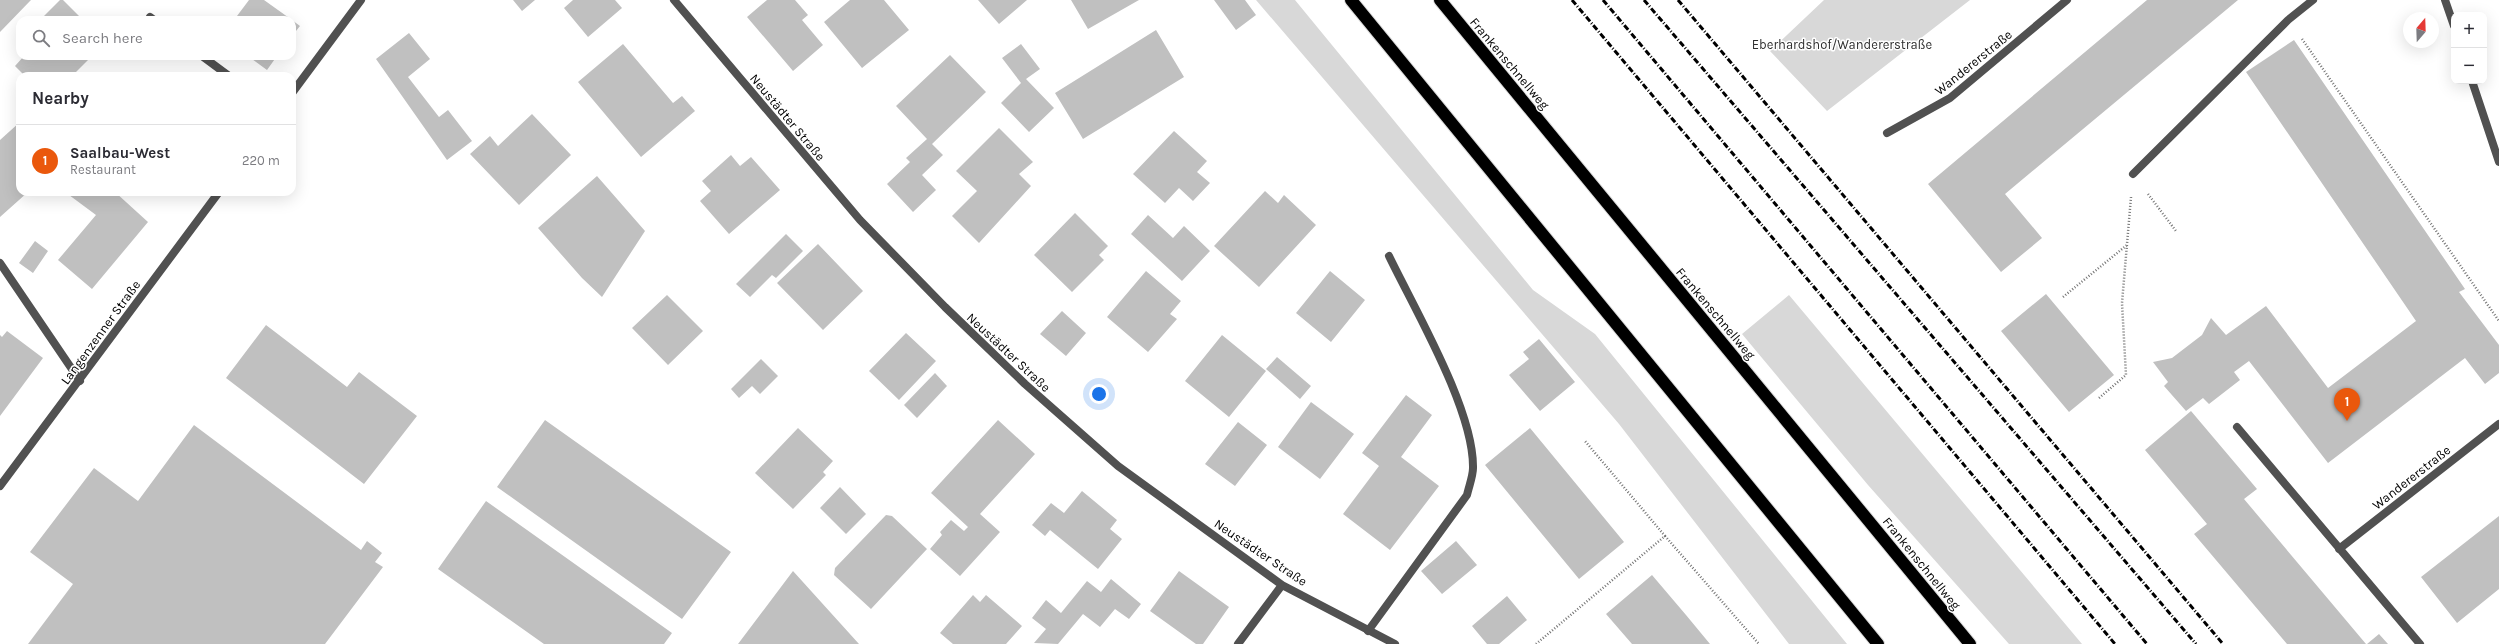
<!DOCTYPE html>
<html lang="en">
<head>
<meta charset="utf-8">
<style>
	body { margin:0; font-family:Karla,sans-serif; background:#f2f2f3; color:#2b2b33 }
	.controls { position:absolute; right:12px; top:12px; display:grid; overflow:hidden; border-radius:8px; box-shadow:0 4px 16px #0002 }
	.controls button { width:36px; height:36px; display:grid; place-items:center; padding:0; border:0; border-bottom:1px solid #e1e1e2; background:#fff; color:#2b2b33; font:20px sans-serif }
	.compass { position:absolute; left:2403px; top:12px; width:36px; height:36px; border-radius:50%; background:#fff; box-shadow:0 4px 16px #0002; rotate:19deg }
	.you { position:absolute; left:1099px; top:394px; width:14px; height:14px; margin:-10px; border:3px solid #fff; border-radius:50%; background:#1a73e8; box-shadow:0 0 0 6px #1a73e833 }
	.badge { display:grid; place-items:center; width:26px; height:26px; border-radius:50%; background:#ea580c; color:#fff; font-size:13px; font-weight:700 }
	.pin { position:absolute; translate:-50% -33px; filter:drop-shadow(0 1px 2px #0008) }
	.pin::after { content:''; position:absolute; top:21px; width:14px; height:12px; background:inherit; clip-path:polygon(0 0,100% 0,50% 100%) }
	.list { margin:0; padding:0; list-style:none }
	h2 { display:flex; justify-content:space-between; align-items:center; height:52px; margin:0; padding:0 16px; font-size:17px }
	h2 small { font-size:13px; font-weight:400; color:#7c7c81 }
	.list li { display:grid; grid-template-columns:26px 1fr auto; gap:12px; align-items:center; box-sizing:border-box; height:72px; padding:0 16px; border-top:1px solid #e1e1e2 }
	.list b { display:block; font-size:15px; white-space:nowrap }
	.list p { margin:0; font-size:13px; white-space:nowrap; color:#7c7c81 }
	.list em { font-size:13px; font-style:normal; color:#7c7c81 }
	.icon { flex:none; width:22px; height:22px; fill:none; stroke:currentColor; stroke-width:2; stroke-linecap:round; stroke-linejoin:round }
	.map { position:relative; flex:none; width:2499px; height:644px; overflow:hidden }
	.search { position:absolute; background:#fff; box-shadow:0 4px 16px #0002; left:16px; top:16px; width:280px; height:44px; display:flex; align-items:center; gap:10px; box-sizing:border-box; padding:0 14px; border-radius:12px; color:#7c7c81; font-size:15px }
	.panel { position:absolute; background:#fff; box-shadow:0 4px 16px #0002; left:16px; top:72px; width:280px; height:124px; border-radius:12px }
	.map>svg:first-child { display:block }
</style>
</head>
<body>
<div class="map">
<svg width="2499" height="644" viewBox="0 0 2499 644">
	<rect width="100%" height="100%" fill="#fff"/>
	<path fill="#d8d8d8" d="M1256 0H1295L1533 290 1595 334 1847 644H1789L1619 424Z
		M1824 0H1970L1827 111 1770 51Z
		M1789 295 2082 644H2009L1868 485 1742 334Z"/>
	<path fill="#c0c0c0" d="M0 0H31L0 32Z
		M60 0H63L83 20H40Z
		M249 0H264L292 20H234Z
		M513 0H535L522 11Z
		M573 0H615L622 8 588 37 564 8Z
		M767 0H795L808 15 802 20 823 45 793 71 747 17Z
		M850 0H884L909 30 862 68 824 22Z
		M978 0H1027L999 24Z
		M1071 0H1139L1088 29Z
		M1214 0H1245L1256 15 1236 30Z
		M2147 0H2238L2005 194 2042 238 2001 272 1928 184Z
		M292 20 300 26 292 36Z
		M1156 30 1184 77 1083 139 1055 93Z
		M409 33 430 59 408 77 439 117 448 110 472 141 447 160 376 59Z
		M2294 40 2465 289 2459 292 2499 345V373L2485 384 2465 358 2328 463 2249 361 2234 372 2240 380 2209 404 2203 398 2186 411 2164 386 2168 382 2153 362 2172 358 2202 335 2211 318 2226 335 2266 306 2328 388 2416 321 2246 72Z
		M623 44 673 103 682 96 695 111 641 157 578 82Z
		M1021 44 1040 69 1026 79 1054 108 1029 132 1001 103 1021 83 1002 58Z
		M950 55 986 92 932 144 943 155 922 175 936 190 913 212 887 184 910 162 906 158 927 139 896 106Z
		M24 56H92L72 76H25L15 66Z
		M248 56H277L267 70Z
		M532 114 571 155 519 205 470 154 490 136 498 146Z
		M20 122V192H28L0 217V140Z
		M999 128 1033 162 1019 174 1031 186 979 243 952 216 977 191 956 171Z
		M1174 131 1207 161 1197 172 1210 183 1193 201 1179 188 1165 203 1133 174Z
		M731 155 740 166 751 157 780 190 729 234 700 201 711 191 702 181Z
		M597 176 645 231 602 297 582 278 538 228Z
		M1265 191 1278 203 1284 195 1316 225 1259 287 1214 246Z
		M65 192H115L148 222 92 289 58 260 96 215Z
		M1075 213 1108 246 1099 255 1104 260 1072 292 1034 255Z
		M1148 215 1173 238 1184 226 1210 251 1182 281 1131 234Z
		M786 234 803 251 776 278 772 275 750 297 736 284Z
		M35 241 48 251 33 273 19 263Z
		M818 244 863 291 823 330 777 283Z
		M1146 271 1181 301 1170 314 1177 319 1148 352 1107 317Z
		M1330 271 1365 300 1331 342 1296 313Z
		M2046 294 2114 375 2069 412 2001 331Z
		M667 295 703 331 668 365 632 328Z
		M1062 311 1086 333 1066 356 1040 334Z
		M266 325 347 387 359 372 417 416 364 484 226 378Z
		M7 331 43 358 0 416V335L2 337Z
		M906 333 936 361 899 400 869 371Z
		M1222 335 1266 371 1229 417 1185 381Z
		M1539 339 1575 382 1540 411 1509 375 1529 359 1523 352Z
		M1277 357 1311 386 1300 399 1266 369Z
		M761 359 778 376 760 394 752 386 739 398 731 389Z
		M935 373 947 386 917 418 904 405Z
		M1406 395 1432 415 1401 457 1439 486 1390 550 1343 514 1379 466 1362 453Z
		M1311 402 1354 434 1320 479 1278 447Z
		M2191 411 2257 489 2244 499 2366 644H2287L2194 534 2207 524 2145 450Z
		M545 420 731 552 682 619 497 487Z
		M998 420 1035 454 980 514 1000 532 960 576 930 549 942 535 940 532 951 520 964 531 968 527 931 493Z
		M1238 422 1267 445 1235 486 1205 464Z
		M194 425 361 550 367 541 382 553 375 562 383 567 325 644H28L73 584 30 552 94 468 138 501Z
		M798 428 833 461 823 472 826 475 793 509 755 473Z
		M1530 428 1624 542 1579 579 1485 465Z
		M840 487 866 514 846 534 820 508Z
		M1082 491 1117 520 1110 529 1122 539 1098 569 1050 530 1045 536 1032 525 1051 503 1064 513Z
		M486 501 672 633 664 644H544L438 569Z
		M886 515 892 516 927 549 871 609 834 575 835 568Z
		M2499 516V589L2457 623 2421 577Z
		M1456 541 1477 565 1442 594 1421 571Z
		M793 571 859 644H738Z
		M1179 571 1229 607 1203 644H1196L1150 611Z
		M1652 575 1686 615 1710 644H1632L1606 614Z
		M1111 579 1141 604 1129 619 1115 609 1100 627 1083 614 1058 644 1034 643 1046 629 1032 618 1046 600 1061 613 1087 581 1101 592Z
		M973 595 980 602 986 595 1022 626 1006 644H953L940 633Z
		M1507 596 1527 620 1499 644H1487L1472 626Z
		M2379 634 2388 644H2367Z"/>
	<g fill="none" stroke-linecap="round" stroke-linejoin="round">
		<g stroke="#dbdbdb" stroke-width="14">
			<path id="highway" d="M1351 0 1878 644
				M1440 0 1970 644"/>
		</g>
		<path stroke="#737373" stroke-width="2.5" stroke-dasharray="1 2" stroke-linecap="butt" d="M2302 39 2499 321
			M2148 194 2176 231
			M2063 297 2127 245
			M2099 398 2126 375 2122 303 2131 197
			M1665 536 1759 644
			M1536 644 1665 536 1585 441"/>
		<path stroke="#515151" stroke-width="8" d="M150 17 154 20
			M202 56 229 76
			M2133 174 2288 20 2313 0
			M0 263 80 381
			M1368 631 1467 495C1469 486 1473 476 1473 468 1474 410 1415 310 1389 256"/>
		<path stroke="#515151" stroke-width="8" d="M674 0 860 220 945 307 1025 384 1118 466 1282 585 1395 644
			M2445 0 2454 26
			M2472 81 2499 162
			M292 93 361 0
			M1887 133 1950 98 2067 0
			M2237 427 2420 644
			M0 486 219 192
			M2339 549 2499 424
			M1238 644 1282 585"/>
		<use href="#highway" stroke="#000" stroke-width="12"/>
		<path stroke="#000" stroke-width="3" stroke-dasharray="6 2 1 2" stroke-linecap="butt" d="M1572 0 2115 644
			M1603 0 2147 644
			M1644 0 2196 644
			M1678 0 2223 644"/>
	</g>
	<g text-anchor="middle" stroke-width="3" stroke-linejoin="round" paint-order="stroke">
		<g font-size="13" fill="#2f2f2f" stroke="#fff">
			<text x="1842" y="49">Eberhardshof/Wandererstraße</text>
		</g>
		<g font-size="13" fill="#000" stroke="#fff">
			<text transform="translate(1973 62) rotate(-39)" y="5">Wandererstraße</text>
			<text transform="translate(1510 63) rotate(50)" y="5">Frankenschnellweg</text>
			<text transform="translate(788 117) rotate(50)" y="5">Neustädter Straße</text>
			<text transform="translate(1716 313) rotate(50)" y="5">Frankenschnellweg</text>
			<text transform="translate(100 332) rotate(-54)" y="5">Langenzenner Straße</text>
			<text transform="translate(1009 352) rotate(43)" y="5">Neustädter Straße</text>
			<text transform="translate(2411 477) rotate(-38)" y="5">Wandererstraße</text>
			<text transform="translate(1261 552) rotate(34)" y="5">Neustädter Straße</text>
			<text transform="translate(1922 563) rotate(51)" y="5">Frankenschnellweg</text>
		</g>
	</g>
</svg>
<div class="controls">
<button>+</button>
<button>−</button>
</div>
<svg class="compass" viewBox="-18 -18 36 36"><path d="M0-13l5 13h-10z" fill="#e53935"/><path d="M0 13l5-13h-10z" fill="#7c7c81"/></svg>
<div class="you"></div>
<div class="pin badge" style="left:2347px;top:421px">1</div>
<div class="search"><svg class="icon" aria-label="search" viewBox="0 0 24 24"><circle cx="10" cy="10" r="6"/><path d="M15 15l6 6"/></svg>Search here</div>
<section class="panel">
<h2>Nearby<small></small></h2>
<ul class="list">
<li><span class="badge">1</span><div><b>Saalbau-West</b><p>Restaurant</p></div><em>220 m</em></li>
</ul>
</section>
</div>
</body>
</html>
